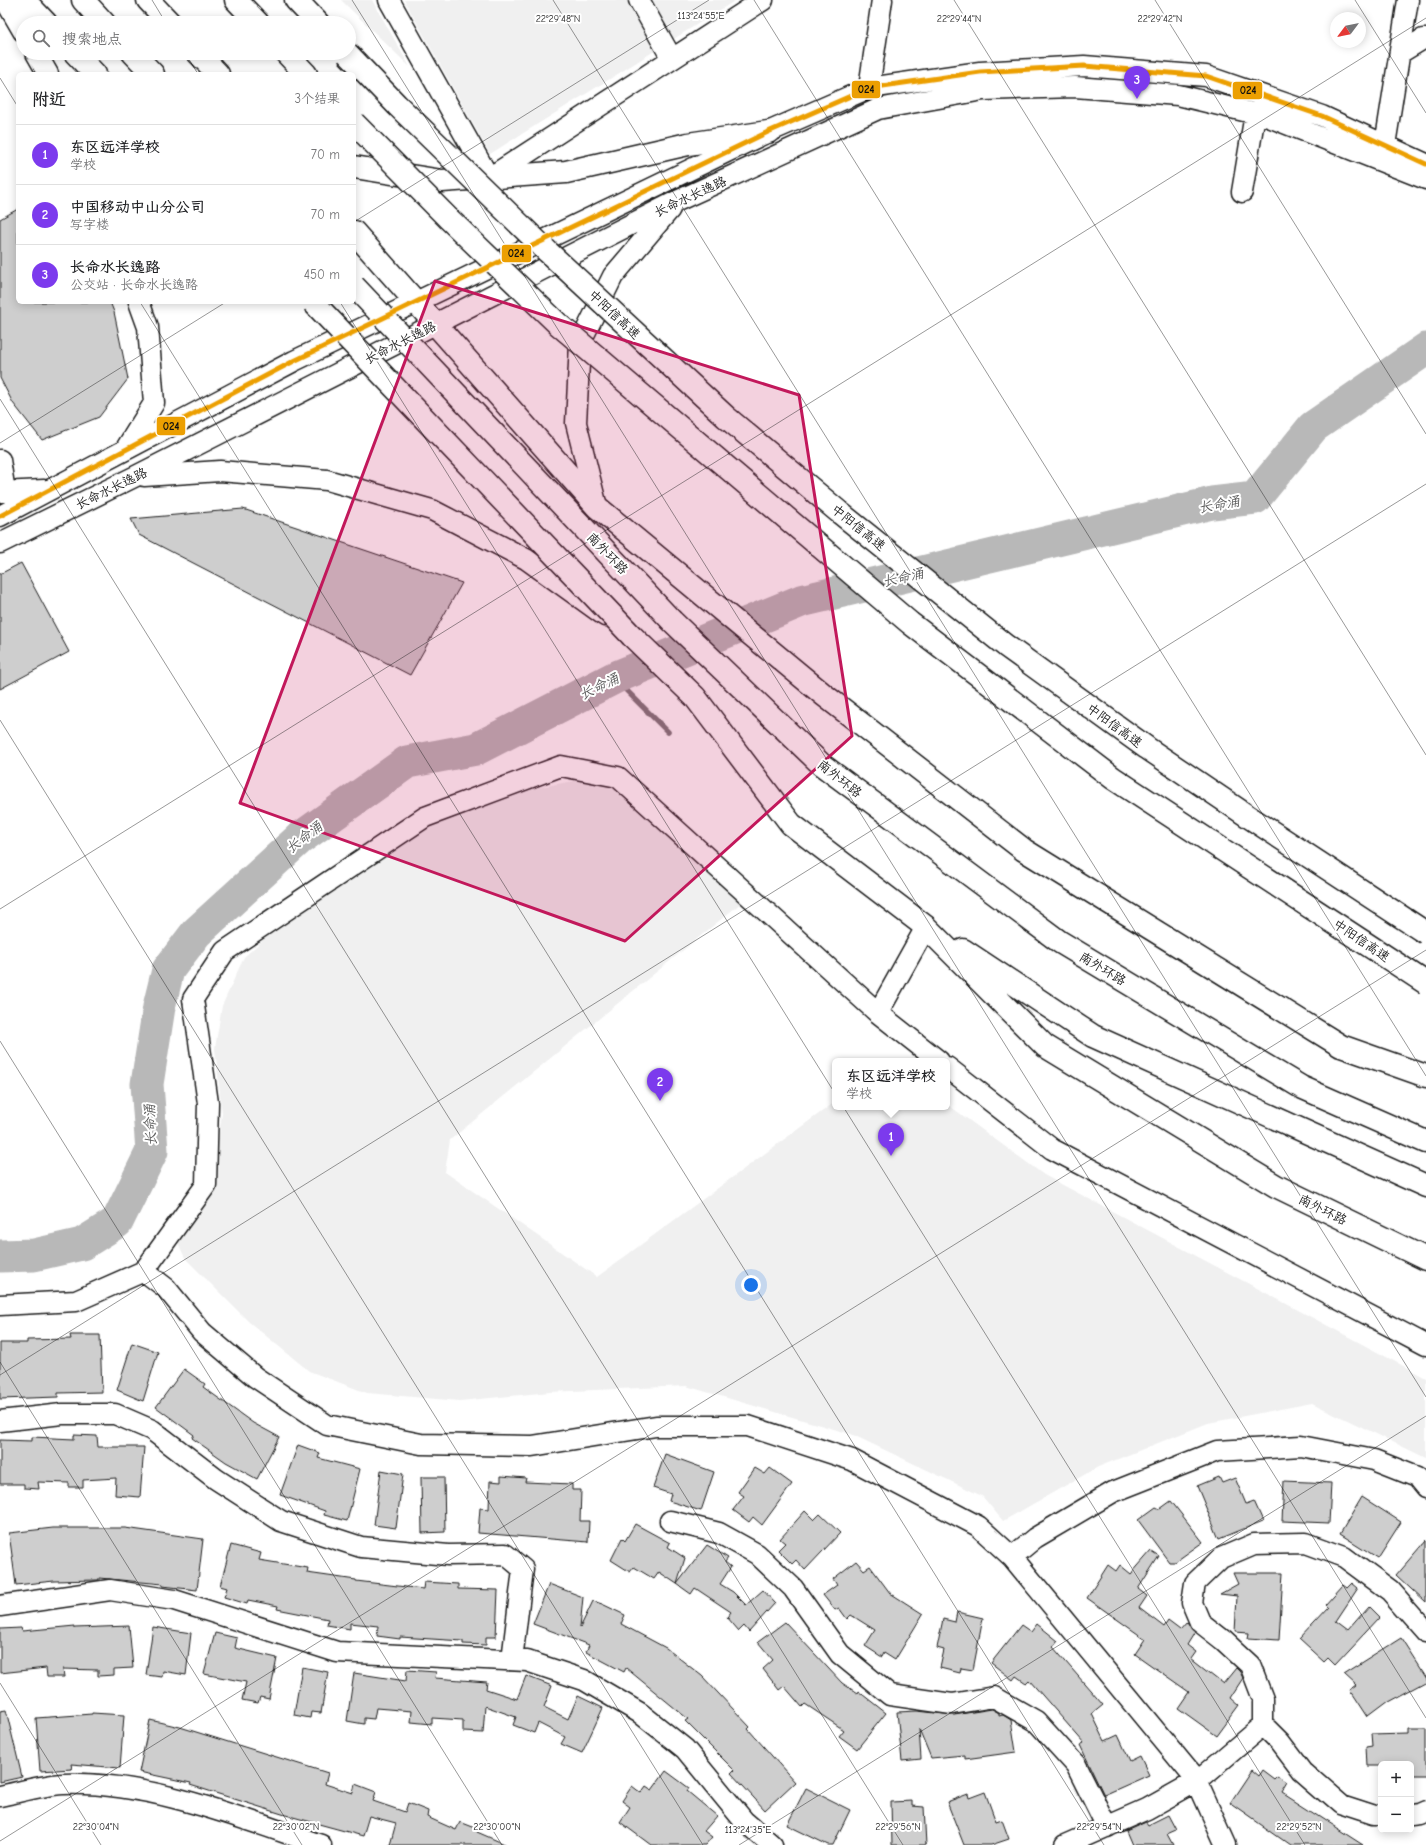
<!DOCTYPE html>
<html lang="zh">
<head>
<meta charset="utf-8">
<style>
	body { margin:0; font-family:"Comic Neue","LXGW WenKai TC",sans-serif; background:#f2f2f2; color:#202124 }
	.controls { position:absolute; right:12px; bottom:12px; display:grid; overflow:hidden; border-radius:6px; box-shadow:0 2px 10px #0003 }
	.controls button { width:36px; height:36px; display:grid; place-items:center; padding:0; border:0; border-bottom:1px solid #e0e0e0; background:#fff; color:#202124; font:20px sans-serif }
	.compass { position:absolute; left:1330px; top:12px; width:36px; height:36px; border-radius:50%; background:#fff; box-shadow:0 2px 10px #0003; rotate:238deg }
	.you { position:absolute; left:751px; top:1285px; width:14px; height:14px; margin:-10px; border:3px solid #fff; border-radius:50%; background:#1a73e8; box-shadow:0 0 0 6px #1a73e833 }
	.badge { display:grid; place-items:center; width:26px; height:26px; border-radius:50%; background:#7c3aed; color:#fff; font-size:13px; font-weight:700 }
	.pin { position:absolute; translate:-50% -33px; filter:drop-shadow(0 1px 2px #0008) }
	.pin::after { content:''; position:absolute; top:21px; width:14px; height:12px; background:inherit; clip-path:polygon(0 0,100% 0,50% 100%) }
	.popup { position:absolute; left:832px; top:1058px; width:118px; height:52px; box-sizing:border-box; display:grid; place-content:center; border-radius:6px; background:#fff; filter:drop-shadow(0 1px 3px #0005); font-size:13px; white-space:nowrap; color:#757577 }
	.popup b { font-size:15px; color:#202124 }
	.popup::after { content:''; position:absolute; left:50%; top:100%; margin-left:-8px; border:8px solid transparent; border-top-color:#fff }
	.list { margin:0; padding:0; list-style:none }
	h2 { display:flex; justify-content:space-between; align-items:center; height:52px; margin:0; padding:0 16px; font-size:17px }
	h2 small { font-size:13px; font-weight:400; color:#757577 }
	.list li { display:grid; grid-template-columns:26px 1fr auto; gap:12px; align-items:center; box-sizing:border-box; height:60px; padding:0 16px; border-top:1px solid #e0e0e0 }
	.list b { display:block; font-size:15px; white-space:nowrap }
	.list p { margin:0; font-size:13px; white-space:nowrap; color:#757577 }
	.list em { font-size:13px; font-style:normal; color:#757577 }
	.icon { flex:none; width:22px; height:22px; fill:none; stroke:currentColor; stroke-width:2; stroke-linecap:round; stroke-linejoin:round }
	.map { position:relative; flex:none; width:1426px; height:1845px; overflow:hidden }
	.search { position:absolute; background:#fff; box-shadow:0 2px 10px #0003; left:16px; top:16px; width:340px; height:44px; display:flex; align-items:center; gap:10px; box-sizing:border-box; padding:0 14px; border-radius:22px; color:#757577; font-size:15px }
	.panel { position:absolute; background:#fff; box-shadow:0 2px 10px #0003; left:16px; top:72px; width:340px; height:232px; border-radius:6px }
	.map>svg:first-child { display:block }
</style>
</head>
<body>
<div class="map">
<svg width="1426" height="1845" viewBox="0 0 1426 1845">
	<rect width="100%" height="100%" fill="#fff"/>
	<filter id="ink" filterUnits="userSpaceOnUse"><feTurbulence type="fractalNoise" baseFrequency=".025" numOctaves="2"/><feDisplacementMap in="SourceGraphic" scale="8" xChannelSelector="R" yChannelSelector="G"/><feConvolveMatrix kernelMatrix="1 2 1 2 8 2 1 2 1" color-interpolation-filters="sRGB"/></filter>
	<g filter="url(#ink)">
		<path fill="#f0f0f0" d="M341 0H372L410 67Z
			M404 0H736L490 154Z
			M614 774 746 899 450 1140 445 1172 597 1277 835 1102V1107H947V1104L1044 1175 1426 1378V1458L1312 1403 1208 1423 1098 1467 1003 1521 982 1496 851 1434 686 1386 550 1392 460 1401 367 1393 309 1371 249 1322 185 1258 174 1234 213 1171 222 1114 215 1048 222 1006 244 957 336 875 425 824 524 790Z"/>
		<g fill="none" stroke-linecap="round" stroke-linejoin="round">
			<path stroke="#7a7a7a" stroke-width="5.5" d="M614 678 668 732"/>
			<path stroke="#b8b8b8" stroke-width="33" d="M0 1256 34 1255 82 1244 117 1222 152 1151 147 1084 159 1007 168 970 196 933 299 839 407 762 476 749 614 678 801 601 1212 503 1255 498 1313 427 1426 349"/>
		</g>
		<path fill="#cecece" stroke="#1c1c1c" d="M18 209V302H110L114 312 128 379 99 417 42 440 13 403 0 378V219Z
			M243 509 462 583 410 675 139 535 131 519Z
			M21 563 69 652 0 689V574Z
			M70 1335H100L102 1392 58 1393V1397L0 1399V1343H27V1340L71 1339Z
			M132 1343 158 1352 143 1401 117 1390Z
			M184 1369 205 1384 203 1387 253 1423 279 1437 257 1479 226 1462 192 1438 194 1435 156 1407Z
			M74 1435 97 1436 98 1447H144L140 1497 115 1495 116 1478 83 1480V1487H69V1483L38 1482 39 1489 24 1488V1484H0V1440L32 1441V1437L74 1439Z
			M298 1445 320 1453 318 1458 360 1469 347 1521 324 1515 325 1511 280 1495Z
			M665 1454 714 1472 701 1511 669 1501 671 1494 653 1488Z
			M755 1468 765 1474 770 1468 792 1484 762 1525 753 1517 749 1522 733 1510 744 1496 738 1492Z
			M381 1470 403 1474 396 1528 374 1525Z
			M501 1476 526 1478 525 1482 572 1484V1490H581L580 1521H589L588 1542 478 1533 480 1508 489 1509 490 1481 501 1482Z
			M421 1477H444L445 1532 422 1533Z
			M1219 1477 1222 1483 1235 1478 1246 1504 1254 1501 1263 1521 1219 1539 1197 1486Z
			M1284 1481 1331 1483 1329 1523 1282 1521Z
			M1362 1497 1401 1522 1378 1558 1340 1534Z
			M1171 1501 1203 1542 1175 1562H1169L1138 1520 1156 1507 1160 1509Z
			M805 1511 814 1520 820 1514 840 1533 805 1570 796 1560 792 1564 778 1550 785 1543 780 1539Z
			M635 1524 670 1543 668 1547 685 1558 677 1584 659 1572 654 1579 634 1567 630 1572 611 1560 622 1538 625 1541Z
			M53 1528H125L203 1539 197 1590 163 1586V1584L99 1578V1580H96L54 1581 16 1585 9 1533Z
			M1426 1540V1603L1396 1575Z
			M231 1545 261 1553 259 1560 308 1568 307 1573 356 1580V1581L423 1589 424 1582 458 1584V1589L498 1590 496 1637H486V1645L463 1644V1641L400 1637V1639L377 1636 378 1626 350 1623V1629L327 1625 328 1619 277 1609 278 1606 248 1600 247 1604 224 1597 227 1588 220 1586Z
			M707 1545 728 1558 725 1562 731 1567 720 1584 733 1592 746 1605 763 1590 775 1603 749 1632 744 1626 739 1631 727 1617 731 1612 695 1588 691 1594 677 1584Z
			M1151 1551 1159 1556 1138 1589 1147 1596 1139 1608 1164 1627 1168 1621 1180 1630 1187 1622 1195 1632 1187 1645 1196 1652 1191 1659 1223 1684 1236 1668 1240 1672 1243 1678 1230 1698 1239 1706 1217 1736 1178 1708 1189 1692 1135 1654 1145 1639 1087 1598 1108 1565 1116 1571 1120 1565 1131 1574Z
			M856 1561 864 1570 870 1566 890 1593 923 1614 895 1660 884 1653 882 1657 865 1646 875 1630 851 1615 847 1619 839 1608 835 1610 823 1595 837 1585 833 1579Z
			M1233 1573H1283L1279 1640 1248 1638 1249 1633 1235 1632 1237 1596 1220 1594 1238 1584Z
			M1352 1583 1358 1588 1336 1621 1348 1630 1368 1607 1379 1618 1335 1665 1328 1658 1324 1662 1299 1639 1328 1608 1325 1605 1343 1585 1347 1588Z
			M549 1584 583 1597 580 1628 593 1601 602 1604 625 1615 621 1624 666 1648 702 1676 750 1727 748 1729 795 1782 765 1810 731 1773 734 1770 685 1721 688 1719 626 1668 624 1672 586 1652 589 1645 533 1624Z
			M957 1612 983 1618 973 1670 961 1668 960 1673 940 1668 944 1650 937 1648 943 1619 955 1622Z
			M785 1622 842 1683 857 1693 858 1691 886 1713 857 1749 839 1736 844 1730 805 1704 802 1707 784 1686 779 1690 763 1669 773 1660 758 1642Z
			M1037 1624 1058 1641 1053 1647 1103 1705 1092 1714 1105 1741 1118 1735 1130 1761 1140 1756 1149 1775 1104 1795 1080 1745 1084 1743 1029 1680 1026 1683 1016 1676 1013 1680 991 1663 1021 1625 1031 1632Z
			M75 1626V1628L129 1626 133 1668 114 1669V1675L98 1676V1670L63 1669 64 1677H47L46 1668 0 1673V1629L21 1628 22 1631Z
			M153 1627 191 1633 186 1675 163 1671 162 1677 146 1675Z
			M215 1633 237 1638 235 1648 277 1658 269 1699 260 1697 258 1703 242 1700 246 1682 204 1674Z
			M1401 1638 1426 1677V1681L1387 1702 1367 1717 1350 1691 1357 1686 1344 1674Z
			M302 1667 328 1672 321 1713 311 1712 310 1718 294 1715Z
			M407 1670 436 1672 435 1678 487 1682 486 1689 517 1699 526 1676 552 1686 544 1707 568 1719 578 1696 603 1708 582 1753 561 1744 565 1737 538 1723 534 1733 513 1725 516 1717 485 1706 483 1733 463 1732V1720L432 1718V1724L411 1722 412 1711 376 1708 374 1719 364 1718V1724L347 1721 354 1673 406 1681Z
			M992 1709 999 1713V1716L1003 1715 1011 1720 1016 1752 965 1759V1755L931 1758 919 1729 921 1759 902 1761 897 1712 917 1711 954 1715Z
			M6 1710 22 1777 0 1782V1711Z
			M92 1713 124 1715 120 1768 71 1764 72 1769 40 1771 36 1718 92 1714Z
			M150 1720 180 1727 328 1773 325 1784 353 1793 355 1784 376 1792 373 1801 405 1812 408 1803 428 1811 427 1817 456 1830 460 1822 478 1829 477 1832 507 1845H390L396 1823 369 1816 363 1836 282 1814 190 1785 191 1783 139 1772Z
			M1408 1729H1426V1777H1412L1411 1764H1368L1367 1749 1373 1748 1372 1735 1408 1734Z
			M1252 1770 1259 1776 1263 1770 1275 1779 1278 1776 1288 1783 1282 1793 1363 1845H1290L1230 1803Z
			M666 1771 689 1788 687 1791 717 1816 704 1831 712 1837 705 1845H651L620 1822 630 1807 622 1801 632 1786 641 1793 646 1786 652 1790Z
			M806 1788 850 1810 833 1845H828L787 1825Z
			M985 1792 996 1822 1002 1820 1009 1839 991 1845H964L947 1802 968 1794 969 1798Z
			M912 1801V1806L924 1807 926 1845H892L891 1802Z
			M1168 1815 1176 1830 1167 1834 1173 1845H1132L1126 1831 1146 1822 1148 1825Z"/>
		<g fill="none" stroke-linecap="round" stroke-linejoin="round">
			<g stroke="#1c1c1c" stroke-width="23">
				<path id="minor" d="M5 0 23 31
					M389 0 489 178 763 0
					M639 0 672 59
					M36 53 48 74
					M1400 53 1423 39H1426
					M869 88 882 0
					M1385 145 1408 0
					M1242 192 1255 114
					M125 450 154 403 148 327 139 302
					M0 460 5 492
					M144 476 220 471 327 480 432 510 526 559 605 616
					M0 492 44 490
					M597 507 576 423 580 343 613 276 670 209
					M0 516 294 361 768 132 869 88 980 72 1084 66 1206 76 1322 116 1426 164
					M0 543 136 476 677 201 878 109 983 90 1075 87 1178 95 1269 117 1426 179
					M878 1013 939 1061
					M947 1067 1052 1149 1426 1345
					M144 1271 166 1288 202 1332 255 1377 327 1425 421 1444 532 1446 656 1426H748L852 1460 978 1526 1012 1557 1035 1538 1113 1492 1217 1451 1301 1446 1374 1460 1417 1477 1426 1488
					M0 1305 76 1301 144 1271 206 1185 208 1103 193 999 225 951 425 817 561 766 618 777 878 1013 926 927
					M0 1421 62 1414H115L152 1430 216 1479 281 1521 361 1547 448 1555 505 1554 523 1569 512 1660
					M670 1521 719 1533 757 1554 793 1588 840 1654 890 1695 952 1704 994 1697 1036 1721 1076 1765 1107 1827
					M1012 1557 1197 1781 1226 1845
					M0 1606 110 1590 174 1600 337 1652 527 1661 584 1680 640 1713 685 1749 744 1821 772 1845
					M0 1796C20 1792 42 1785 63 1784 150 1781 240 1818 321 1845
					M1411 1815 1419 1814 1426 1811
					M1381 1816H1375L1341 1805 1302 1771 1280 1742 1263 1725V1699L1250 1665 1223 1640 1200 1622 1192 1603 1195 1583 1221 1558 1254 1544 1306 1543 1344 1557 1390 1591 1426 1632
					M1065 1845 1147 1809 1197 1781 1263 1725"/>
			</g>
			<g stroke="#1c1c1c" stroke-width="25">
				<path id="highway" d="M24 0 46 23
					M83 0 104 23
					M148 0 170 23
					M236 0 258 23
					M296 0 318 23
					M75 53 95 74
					M133 53 153 74
					M198 53 218 74
					M286 53 306 74
					M354 167 442 181 566 172 688 144 768 132
					M354 232 597 507 824 695 1024 850 1341 1046 1426 1076
					M672 621 822 765 1060 942 1301 1087 1426 1142
					M632 636 695 697 791 824 926 927 1045 1046 1276 1186 1426 1259
					M963 950 1093 1036 1426 1186"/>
			</g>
			<use href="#minor" stroke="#fff" stroke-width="20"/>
			<use href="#highway" stroke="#fff" stroke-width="22"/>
			<g stroke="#1c1c1c" stroke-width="25" stroke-linecap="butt">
				<path id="highway-bridge" d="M347 53 397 105 548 252 726 417 839 512 1006 646 1147 748 1249 817 1426 933
					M354 123 448 218 558 324 910 623 1113 778 1426 983
					M354 286 672 621
					M313 302 632 636"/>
			</g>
			<use href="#highway-bridge" stroke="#fff" stroke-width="22"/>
			<g stroke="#fff" stroke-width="8">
				<path id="bus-1" d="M0 516 294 361 768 132 869 88 980 72 1084 66 1206 76 1322 116 1426 164"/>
			</g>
			<use href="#bus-1" stroke="#ec9f01" stroke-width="5"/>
		</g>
	</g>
	<path fill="#c2185b" fill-opacity="0.2" stroke="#c2185b" stroke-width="3" stroke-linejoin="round" d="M435 281 799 395 852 736 625 941 240 803Z"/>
	<path fill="none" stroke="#1c1c1c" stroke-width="1" stroke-opacity="0.45" d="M152 0 166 23M352 0 1426 1718M553 0 1426 1397M754 0 1426 1076M954 0 1426 755M1155 0 1426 434M1355 0 1426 113M185 53 198 74M0 78 18 107M354 222 709 0M140 302 1104 1845M340 302 1305 1845M0 399 903 1845M0 443 226 302M0 720 703 1845M0 909 1426 18M0 1041 502 1845M0 1362 302 1845M0 1375 1426 484M0 1683 101 1845M0 1841 1426 950M739 1845 1426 1416"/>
	<g text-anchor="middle" stroke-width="4" stroke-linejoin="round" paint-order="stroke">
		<g font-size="13" fill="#1c1c1c" stroke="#fff">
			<text transform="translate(690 196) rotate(-25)" y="5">长命水长逸路</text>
			<text transform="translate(615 314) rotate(43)" y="5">中阳信高速</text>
			<text transform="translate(400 342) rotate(-27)" y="5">长命水长逸路</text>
			<text transform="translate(111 488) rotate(-26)" y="5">长命水长逸路</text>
			<text transform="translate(859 527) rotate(39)" y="5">中阳信高速</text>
			<text transform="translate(608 553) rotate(46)" y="5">南外环路</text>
			<text transform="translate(1115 725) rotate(36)" y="5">中阳信高速</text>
			<text transform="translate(840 778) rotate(38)" y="5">南外环路</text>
			<text transform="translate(1362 940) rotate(34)" y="5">中阳信高速</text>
			<text transform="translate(1103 968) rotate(31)" y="5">南外环路</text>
			<text transform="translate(1323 1209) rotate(26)" y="5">南外环路</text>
		</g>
		<g font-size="14" font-style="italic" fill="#5a5a5a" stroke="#fff">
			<text transform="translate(1219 504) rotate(-10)" y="5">长命涌</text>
			<text transform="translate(903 577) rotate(-13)" y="5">长命涌</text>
			<text transform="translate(599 686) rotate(-26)" y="5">长命涌</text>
			<text transform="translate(304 837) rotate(-38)" y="5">长命涌</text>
			<text transform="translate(150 1125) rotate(-93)" y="5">长命涌</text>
		</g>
	</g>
	<g font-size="10" text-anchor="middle" fill="#1c1c1c" stroke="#fff" stroke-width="4" stroke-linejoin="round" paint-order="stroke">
		<text x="701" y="19">113°24'55"E</text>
		<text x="959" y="22">22°29'44"N</text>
		<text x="1160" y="22">22°29'42"N</text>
		<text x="558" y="22">22°29'48"N</text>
		<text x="96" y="1830">22°30'04"N</text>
		<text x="296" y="1830">22°30'02"N</text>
		<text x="497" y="1830">22°30'00"N</text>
		<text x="898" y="1830">22°29'56"N</text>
		<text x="1099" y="1830">22°29'54"N</text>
		<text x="1299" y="1830">22°29'52"N</text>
		<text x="748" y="1833">113°24'35"E</text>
	</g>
	<g stroke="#fff" stroke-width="1.5">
		<rect x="851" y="80" width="30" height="19" rx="4" fill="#ec9f01"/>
		<rect x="1232" y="81" width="31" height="19" rx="4" fill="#ec9f01"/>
		<rect x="501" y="244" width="31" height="19" rx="4" fill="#ec9f01"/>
		<rect x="156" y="416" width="30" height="20" rx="4" fill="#ec9f01"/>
	</g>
	<g font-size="11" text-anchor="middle" font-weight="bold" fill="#111">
		<text x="866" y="93">024</text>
		<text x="1248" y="94">024</text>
		<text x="516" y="257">024</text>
		<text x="171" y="430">024</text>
	</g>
</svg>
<div class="controls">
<button>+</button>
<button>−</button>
</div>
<svg class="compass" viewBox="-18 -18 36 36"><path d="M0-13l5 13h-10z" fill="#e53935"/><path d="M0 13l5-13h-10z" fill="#757577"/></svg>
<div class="you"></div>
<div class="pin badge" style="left:891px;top:1156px">1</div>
<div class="popup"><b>东区远洋学校</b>学校</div>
<div class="pin badge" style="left:660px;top:1101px">2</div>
<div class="pin badge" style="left:1137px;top:99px">3</div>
<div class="search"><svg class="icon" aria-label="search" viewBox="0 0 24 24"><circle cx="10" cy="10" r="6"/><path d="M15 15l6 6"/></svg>搜索地点</div>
<section class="panel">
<h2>附近<small>3个结果</small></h2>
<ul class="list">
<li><span class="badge">1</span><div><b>东区远洋学校</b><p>学校</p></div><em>70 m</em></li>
<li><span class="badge">2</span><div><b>中国移动中山分公司</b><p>写字楼</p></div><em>70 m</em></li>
<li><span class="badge">3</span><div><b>长命水长逸路</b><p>公交站 · 长命水长逸路</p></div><em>450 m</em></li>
</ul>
</section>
</div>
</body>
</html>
